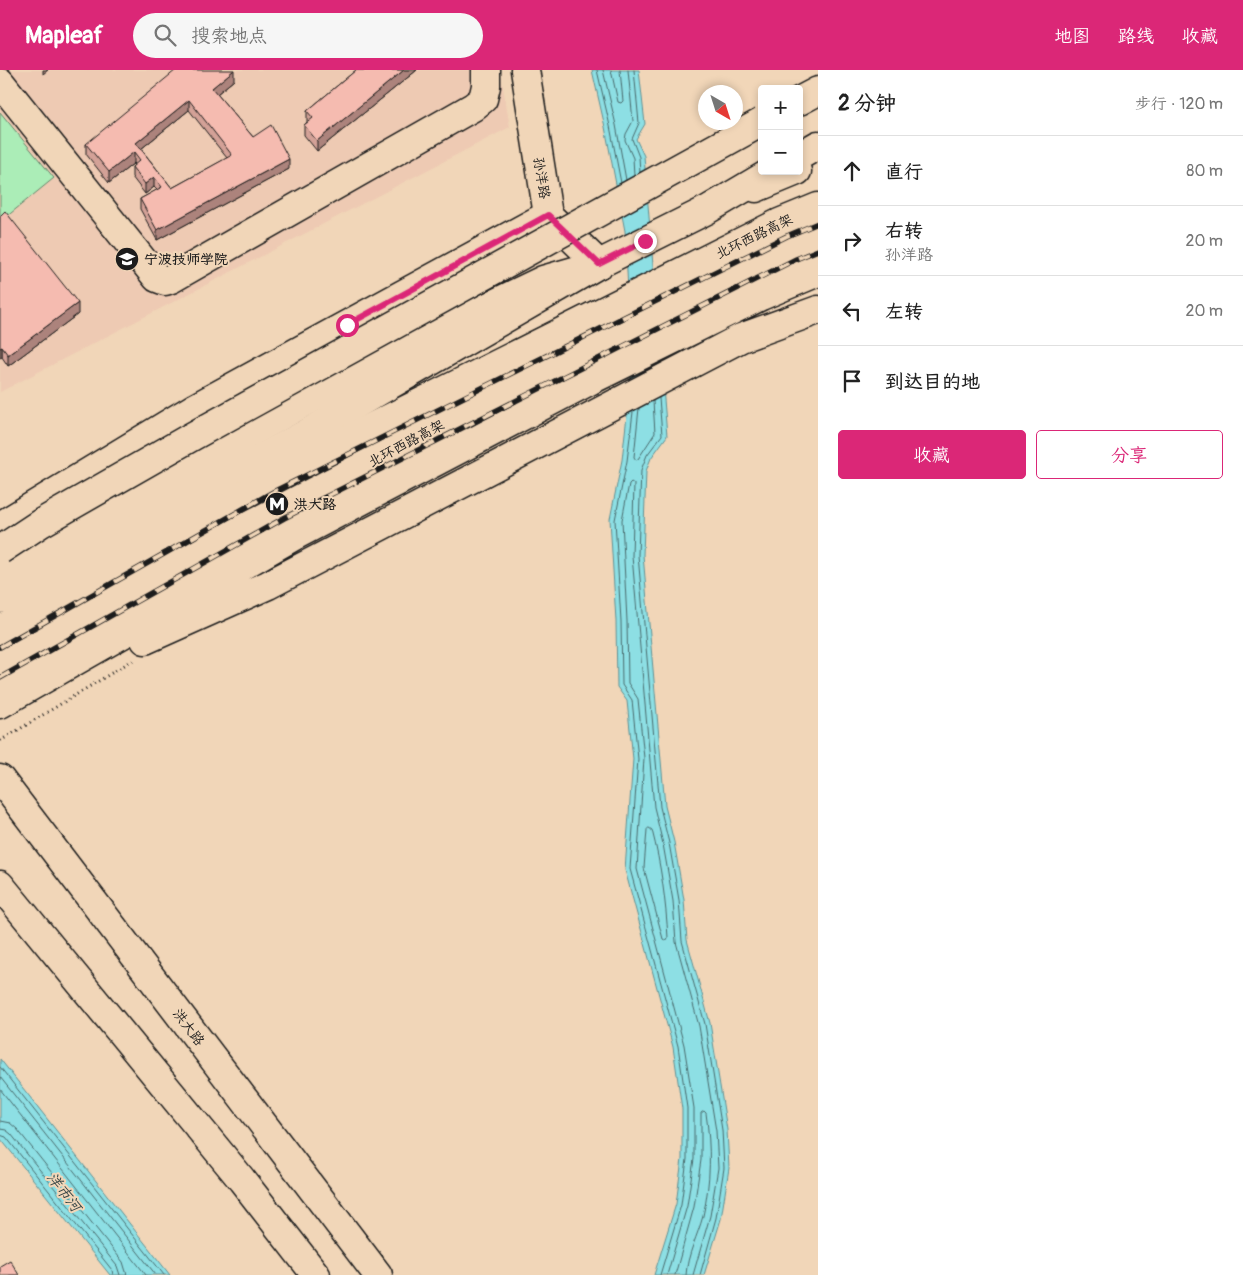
<!DOCTYPE html>
<html lang="zh">
<head>
<meta charset="utf-8">
<style>
	body { margin:0; font-family:Pangolin,"LXGW WenKai TC",sans-serif; background:#f6f6f6; color:#222 }
	.controls { position:absolute; right:15px; top:15px; display:grid; overflow:hidden; border-radius:5px; box-shadow:0 2px 8px #0003 }
	.controls button { width:45px; height:45px; display:grid; place-items:center; padding:0; border:0; border-bottom:1px solid #e0e0e0; background:#fff; color:#222; font:25px sans-serif }
	.compass { position:absolute; left:698px; top:15px; width:45px; height:45px; border-radius:50%; background:#fff; box-shadow:0 2px 8px #0003; rotate:141deg }
	.stop { position:absolute; width:15px; height:15px; margin:-11px; border:4px solid #db2777; border-radius:50%; background:#fff }
	.stop.end { background:#db2777; border-color:#fff; box-shadow:0 1px 5px #0008 }
	.list { margin:0; padding:0; list-style:none }
	h2 { display:flex; justify-content:space-between; align-items:center; height:65px; margin:0; padding:0 20px; font-size:21px }
	h2 small { font-size:16px; font-weight:400; color:#767676 }
	.list li { display:grid; grid-template-columns:32px 1fr auto; gap:15px; align-items:center; box-sizing:border-box; height:70px; padding:0 20px; border-top:1px solid #e0e0e0 }
	.list b { display:block; font-size:19px; white-space:nowrap }
	.list p { margin:0; font-size:16px; white-space:nowrap; color:#767676 }
	.list em { font-size:16px; font-style:normal; color:#767676 }
	.actions { display:flex; gap:10px; padding:15px 20px }
	.actions a { flex:1; padding:11px 0; border:1px solid #db2777; border-radius:5px; text-align:center; font-size:18px; color:#db2777 }
	.actions .main { background:#db2777; color:#fff }
	.icon { flex:none; width:28px; height:28px; fill:none; stroke:currentColor; stroke-width:2; stroke-linecap:round; stroke-linejoin:round }
	.map { position:relative; flex:none; width:818px; height:1205px; overflow:hidden }
	header { display:flex; align-items:center; gap:30px; box-sizing:border-box; height:70px; padding:0 25px; background:#db2777; color:#fff }
	header strong { font-size:24px }
	nav { display:flex; gap:28px; margin-inline-start:auto; font-size:18px }
	.search { width:350px; height:45px; background:#f6f6f6; display:flex; align-items:center; gap:12px; box-sizing:border-box; padding:0 18px; border-radius:28px; color:#767676; font-size:19px }
	main { display:flex }
	aside { flex:1; background:#fff }
	.map>svg:first-child { display:block }
</style>
</head>
<body>
<header>
<strong>Mapleaf</strong>
<div class="search"><svg class="icon" aria-label="search" viewBox="0 0 24 24"><circle cx="10" cy="10" r="6"/><path d="M15 15l6 6"/></svg>搜索地点</div>
<nav><a>地图</a><a>路线</a><a>收藏</a></nav>
</header>
<main>
<div class="map">
<svg width="818" height="1205" viewBox="0 0 818 1205">
	<rect width="100%" height="100%" fill="#f1d6b8"/>
	<filter id="ink" filterUnits="userSpaceOnUse"><feTurbulence type="fractalNoise" baseFrequency=".02" numOctaves="2"/><feDisplacementMap in="SourceGraphic" scale="10" xChannelSelector="R" yChannelSelector="G"/><feConvolveMatrix kernelMatrix="1 2 1 2 8 2 1 2 1" color-interpolation-filters="sRGB"/></filter>
	<g filter="url(#ink)">
		<path fill="#eecab3" d="M0 0H500L510 57 0 322Z"/>
		<path fill="#abedb7" stroke="#64846a" d="M0 42 54 108 0 152Z"/>
		<path fill="#8ddfe4" stroke="#609194" d="M592 0H639L645 54 636 69 644 86 667 366 651 388 646 401 643 485 665 736 674 772 684 830 687 870 710 953 727 1060 729 1098 721 1149 704 1205H654L676 1134 682 1089V1039L673 977 625 800 633 689 627 631 617 617 616 551 610 449 622 390 632 301 625 161 605 57Z
			M0 989 170 1205H110L0 1068Z"/>
		<g fill="none" stroke-linecap="round" stroke-linejoin="round">
			<path stroke="#496a6c" stroke-width="1" d="M597 0 610 56 621 113
				M603 0 616 55 626 110
				M611 0 618 32 621 33 623 31 620 0
				M628 0 633 51 626 64 625 70 633 88 634 105
				M634 0 639 53 632 69 639 87 640 102
				M659 328 662 365 647 385 641 400 638 485 660 737 669 773 679 830 682 871 705 954 722 1060 724 1098 716 1148 700 1205
				M639 338 634 387 636 390 638 389 655 363 653 331
				M633 342 627 391 615 450 621 551 622 615 632 630 638 689 630 799 678 976 687 1038V1089L681 1135 660 1205
				M649 758 652 760C661 795 666 832 668 868L666 871 663 869 644 798 647 760Z
				M0 997 164 1205
				M0 1007 156 1205
				M0 1019 146 1205
				M0 1051 10 1053 17 1059 123 1192 127 1205
				M0 1059 6 1060 11 1064 117 1196 120 1205
				M0 1065 6 1067 112 1200 113 1205
				M667 1205 687 1136 694 1089V1038L684 975 637 799 644 688 638 629 628 613 627 551 622 450 629 414 631 412 634 414 632 486 654 737 663 774 673 831 676 872 699 956 716 1061 718 1098 710 1146 693 1205
				M675 1205 694 1137 701 1090V1043L704 1041 706 1043C711 1078 711 1111 703 1146 698 1165 687 1185 686 1205"/>
			<g stroke="#1c1c1c" stroke-width="31">
				<path id="minor" d="M525 0 548 145 599 194
					M0 12 157 208 165 211 171 209 473 37 483 29 486 16V0
					M0 456 196 337 548 145"/>
			</g>
			<g stroke="#1c1c1c" stroke-width="31">
				<path id="major" d="M799 86 818 75
					M756 118 797 101
					M527 324 818 182
					M0 529 305 364 599 194 707 140 773 101
					M0 610 454 363
					M0 709 378 1205
					M0 815 242 1110 316 1205"/>
			</g>
			<g stroke="#1c1c1c" stroke-width="31">
				<path id="highway" d="M799 31 818 21
					M0 501 407 276 543 210 599 194
					M0 560 310 388 779 153 818 137
					M145 570 268 515 741 268 818 240
					M0 595 234 463 791 172 818 160
					M0 634 294 466 591 310 761 226 818 202"/>
			</g>
			<path stroke="#1c1c1c" stroke-width="3" stroke-dasharray="1 4" stroke-linecap="butt" d="M0 671 133 590"/>
			<use href="#minor" stroke="#f1d6b8" stroke-width="28"/>
			<use href="#major" stroke="#f1d6b8" stroke-width="28"/>
			<use href="#highway" stroke="#f1d6b8" stroke-width="28"/>
			<g stroke="#1c1c1c" stroke-width="5.5">
				<path id="rail" d="M0 577 273 422 787 166 818 153
					M0 608 284 448 796 189 818 180"/>
			</g>
			<use href="#rail" stroke="#f1d6b8" stroke-width="4" stroke-dasharray="11" stroke-linecap="butt"/>
			<g stroke="#1c1c1c" stroke-width="31" stroke-linecap="butt">
				<path id="highway-bridge" d="M0 480 41 453 193 366 762 52"/>
			</g>
			<use href="#highway-bridge" stroke="#f1d6b8" stroke-width="28"/>
		</g>
		<path fill="#d3a197" stroke="#1c1c1c" fill-rule="evenodd" d="M356 0H417L317 81 304 65V55L307 52V41Z
			M234 10 217 24 253 67 289 99 157 170 140 139V129L157 120 154 117 145 124 132 107V97L135 94 134 93 109 113 86 84V74ZM189 40 227 88 172 118 141 79Z
			M0 146 78 244 8 296 2 287Z"/>
		<path fill="#ac837b" stroke="#1c1c1c" d="M43 0H48L43 4Z
			M234 0V10L212 28V18Z
			M404 0H417L317 81V71Z
			M189 30V40L136 83V73Z
			M134 82V93L109 113V102Z
			M289 89V99L157 170V160Z
			M154 107V117L145 124V114Z
			M78 233V244L8 296V285Z
			M2 277V287L0 288V278Z"/>
		<path fill="#f5bbb0" stroke="#1c1c1c" fill-rule="evenodd" d="M176 0H234L212 18 253 67 271 55 289 89 157 160 140 129 162 117 154 107 145 114 132 97 140 90 134 82 109 102 86 74ZM189 30 232 85 172 118 136 73Z
			M356 0H404L317 71 304 55 313 48 307 41Z
			M5 141 78 233 8 285 2 277 0 278V146Z
			M10 1190 19 1205H0V1196Z"/>
	</g>
	<g fill="none" stroke-linecap="round" stroke-linejoin="round" filter="url(#ink)">
		<path stroke="#db2777" stroke-width="6" d="M347 255 548 145 599 194 645 171"/>
	</g>
	<defs>
		<g id="university-disc" transform="scale(1.25)"><circle r="9.5" fill="#1c1c1c" stroke="#f1d6b8"/><path d="M0-5L7-2L0 1L-7-2ZM-4 1L0 2.5L4 1V4Q0 6-4 4Z" fill="#fff"/></g>
		<g id="metro-disc" transform="scale(1.25)"><circle r="9.5" fill="#1c1c1c" stroke="#f1d6b8"/><path d="M-5.5 5V-5H-3L0 0L3-5H5.5V5H3V-.5L0 4L-3-.5V5Z" fill="#fff"/></g>
	</defs>
	<g fill-rule="evenodd">
		<use href="#university-disc" x="127" y="189"/>
		<use href="#metro-disc" x="277" y="434"/>
	</g>
	<g text-anchor="middle" stroke-width="4" stroke-linejoin="round" paint-order="stroke">
		<g font-size="14" fill="#1c1c1c" stroke="#f1d6b8">
			<text transform="translate(542 108) rotate(81)" y="5">孙洋路</text>
			<text transform="translate(754 166) rotate(-26)" y="5">北环西路高架</text>
			<text transform="translate(406 373) rotate(-28)" y="5">北环西路高架</text>
			<text transform="translate(189 957) rotate(53)" y="5">洪大路</text>
		</g>
		<g font-size="14" font-weight="bold" fill="#1c1c1c" stroke="#f1d6b8" text-anchor="start">
			<text x="144" y="194">宁波技师学院</text>
			<text x="294" y="439">洪大路</text>
		</g>
		<g font-size="15" font-style="italic" fill="#334344" stroke="#f1d6b8">
			<text transform="translate(64 1122) rotate(52)" y="5">洋市河</text>
		</g>
	</g>
</svg>
<div class="controls">
<button>+</button>
<button>−</button>
</div>
<svg class="compass" viewBox="-18 -18 36 36"><path d="M0-13l5 13h-10z" fill="#e53935"/><path d="M0 13l5-13h-10z" fill="#767676"/></svg>
<div class="stop" style="left:347px;top:255px"></div>
<div class="stop end" style="left:645px;top:171px"></div>
</div>
<aside>
<h2>2 分钟<small>步行 · 120 m</small></h2>
<ul class="list">
<li><svg class="icon" aria-label="ahead" viewBox="0 0 24 24"><path d="M12 20V5M6 11l6-6 6 6"/></svg><div><b>直行</b></div><em>80 m</em></li>
<li><svg class="icon" aria-label="right" viewBox="0 0 24 24"><path d="M7 20v-9h11M14 6l5 5-5 5"/></svg><div><b>右转</b><p>孙洋路</p></div><em>20 m</em></li>
<li><svg class="icon" aria-label="left" viewBox="0 0 24 24"><path d="M17 20v-9H6M10 6l-5 5 5 5"/></svg><div><b>左转</b></div><em>20 m</em></li>
<li><svg class="icon" aria-label="arrive" viewBox="0 0 24 24"><path d="M6 21V4h12l-3 4 3 4H6"/></svg><div><b>到达目的地</b></div></li>
</ul>
<div class="actions"><a class="main">收藏</a><a>分享</a></div>
</aside>
</main>
</body>
</html>
